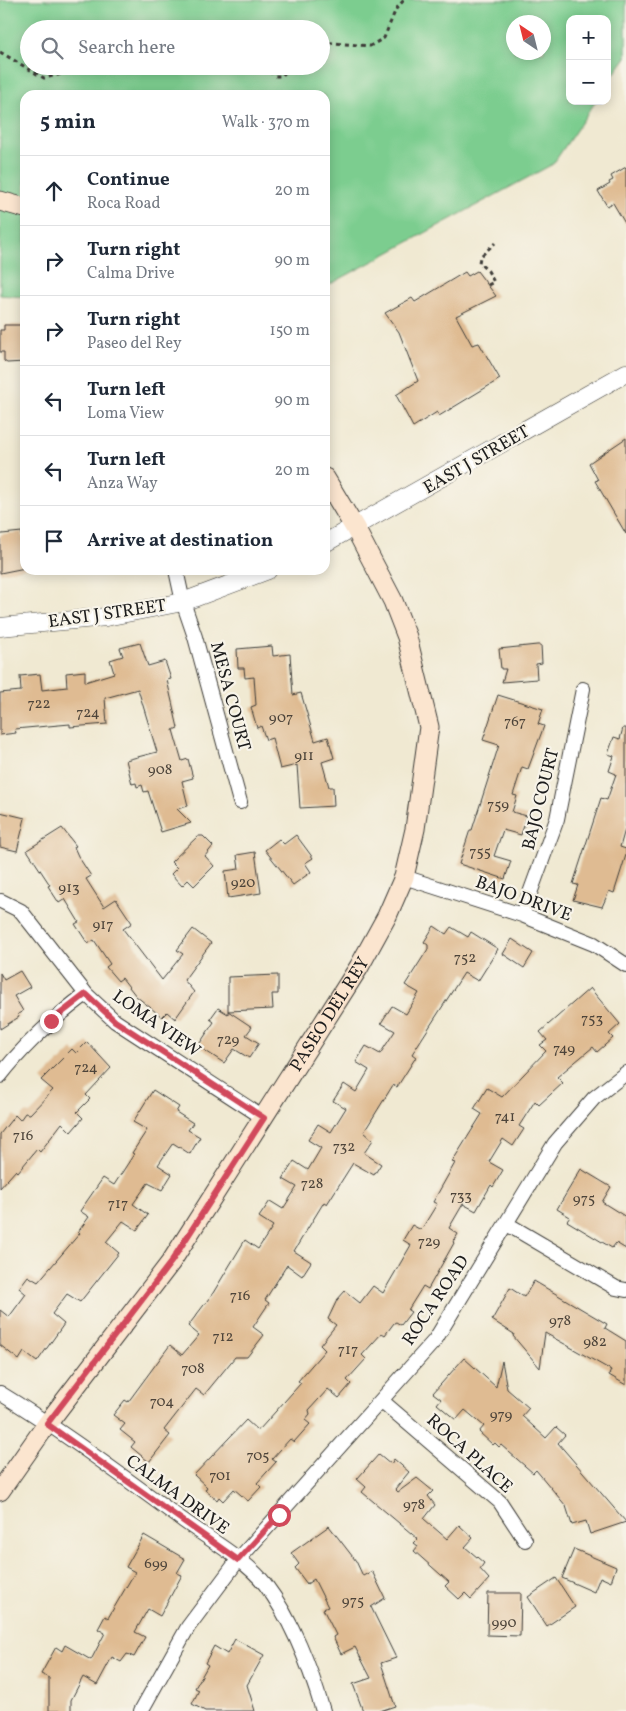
<!DOCTYPE html>
<html lang="en">
<head>
<meta charset="utf-8">
<style>
	body { margin:0; font-family:Vollkorn,serif; background:#f6f6f7; color:#1f2937 }
	.controls { position:absolute; right:15px; top:15px; display:grid; overflow:hidden; border-radius:10px; box-shadow:0 2px 12px #0003 }
	.controls button { width:45px; height:45px; display:grid; place-items:center; padding:0; border:0; border-bottom:1px solid #e0e1e3; background:#fff; color:#1f2937; font:25px sans-serif }
	.compass { position:absolute; left:506px; top:15px; width:45px; height:45px; border-radius:50%; background:#fff; box-shadow:0 2px 12px #0003; rotate:325deg }
	.stop { position:absolute; width:15px; height:15px; margin:-11px; border:4px solid #d1495b; border-radius:50%; background:#fff }
	.stop.end { background:#d1495b; border-color:#fff; box-shadow:0 1px 5px #0008 }
	.list { margin:0; padding:0; list-style:none }
	h2 { display:flex; justify-content:space-between; align-items:center; height:65px; margin:0; padding:0 20px; font-size:21px }
	h2 small { font-size:16px; font-weight:400; color:#747a83 }
	.list li { display:grid; grid-template-columns:32px 1fr auto; gap:15px; align-items:center; box-sizing:border-box; height:70px; padding:0 20px; border-top:1px solid #e0e1e3 }
	.list b { display:block; font-size:19px; white-space:nowrap }
	.list p { margin:0; font-size:16px; white-space:nowrap; color:#747a83 }
	.list em { font-size:16px; font-style:normal; color:#747a83 }
	.icon { flex:none; width:28px; height:28px; fill:none; stroke:currentColor; stroke-width:2; stroke-linecap:round; stroke-linejoin:round }
	.map { position:relative; flex:none; width:626px; height:1711px; overflow:hidden }
	.search { position:absolute; background:#fff; box-shadow:0 2px 12px #0003; left:20px; top:20px; width:310px; height:55px; display:flex; align-items:center; gap:12px; box-sizing:border-box; padding:0 18px; border-radius:28px; color:#747a83; font-size:19px }
	.panel { position:absolute; background:#fff; box-shadow:0 2px 12px #0003; left:20px; top:90px; width:310px; height:485px; border-radius:15px }
	.map>svg:first-child { display:block }
</style>
</head>
<body>
<div class="map">
<svg width="626" height="1711" viewBox="0 0 626 1711">
	<rect width="100%" height="100%" fill="#f7f3e8"/>
	<filter id="ink" filterUnits="userSpaceOnUse"><feTurbulence type="fractalNoise" baseFrequency=".02" numOctaves="2"/><feDisplacementMap in="SourceGraphic" scale="10" xChannelSelector="R" yChannelSelector="G"/><feConvolveMatrix kernelMatrix="1 2 1 2 8 2 1 2 1" color-interpolation-filters="sRGB"/></filter>
	<filter id="wash" filterUnits="userSpaceOnUse"><feTurbulence type="fractalNoise" baseFrequency=".0096" numOctaves="4" result="noise"/><feDisplacementMap in="SourceGraphic" scale="20" xChannelSelector="R" yChannelSelector="G"/><feGaussianBlur stdDeviation="1.12" result="paint"/><feColorMatrix in="noise" values="0 0 0 0 0 0 0 0 0 0 0 0 0 0 0 0 0 1.4 0 .05"/><feComposite in="paint" operator="in"/></filter>
	<g filter="url(#wash)">
		<rect width="100%" height="100%" fill="#f0e9d2"/>
		<path fill="#7bcd8f" stroke="#4c7456" fill-rule="evenodd" d="M0 0H626V57L607 84V19H570V101H596L553 164 325 287V95H25V297L0 295ZM514 22H544V52H514ZM29 29H321V66H29Z"/>
		<g id="blocks">
			<path fill="#dfbb92" d="M626 167V225L613 203 607 206 598 191 610 184 609 182 613 180 611 176Z
				M477 271 496 296 456 316 472 345 479 343 500 379 439 416 437 412 413 427 396 395 418 381 399 332 385 313 412 298 415 302 465 272 468 276Z
				M4 325H25V362L7 363 4 361V352H0V330H4Z
				M626 438V534L595 481 598 480 589 463Z
				M22 532V537L25 536V568L0 573V536L2 534Z
				M140 643 148 666 165 661 171 679 167 680 178 728 173 730 182 761 188 759 193 778 182 781 188 806 177 809 191 823 161 832 148 791 144 792 142 785 137 787 136 783 132 784 126 760 157 752 138 689 105 698 107 724 70 727V724L15 729 16 733 0 735V693L21 691 20 676 40 674 42 690 67 687 66 673 85 671V682L114 673 110 660 123 656 120 648Z
				M537 645H541L542 663 536 664 537 679 502 682 506 669H501L499 649Z
				M272 646 273 656 290 654 293 695 301 693 315 741 328 737 334 758 322 762 329 787H333L334 806 300 808 297 765 280 769 272 738 266 740 261 726 257 728 251 707 256 705 254 677 245 678 244 668H238L237 649Z
				M498 695 543 709 538 724 544 726 528 769 522 767 513 795 517 796 512 812 527 816 521 835 503 830 494 856 511 861 505 879 459 864 470 830H472L499 745 483 740Z
				M623 728H626V826L620 847 626 849V855L614 893 609 891 602 907 573 900 578 885 573 884 601 798 607 800 616 774 609 771 614 756 608 754 614 737 620 739Z
				M0 812 25 818 17 851 0 847Z
				M62 828 76 846 74 847 78 856 91 876 86 879 104 907 116 899 132 923 123 929 162 980 183 954 177 950 193 929 211 943 184 980 194 992 175 1019 167 1012 162 1017 136 996 122 978 118 981 106 967 110 964 94 940 88 944 75 924 79 922 65 899 59 903 48 886 50 885 27 850Z
				M296 835 313 858 305 863 311 872 293 885 265 850 279 839 284 844Z
				M198 836H203L213 846 205 856 214 866 194 886 188 880 182 886 171 874 177 868 171 862Z
				M255 852 261 893 228 898 225 871 239 869 237 855Z
				M434 926 446 934 451 927 468 937 471 932 498 949 478 981 464 973 412 1054 416 1057 397 1087 393 1085 364 1132 373 1140 364 1153 381 1164 374 1175 353 1163 327 1204 324 1202 294 1251 311 1262 302 1276 287 1265 265 1300 269 1303 253 1327 264 1335 247 1357H235L204 1395 196 1389 164 1430 170 1435 149 1462 131 1447 135 1442 120 1430 125 1424 113 1415 125 1400 128 1402 170 1345 182 1355 199 1335 188 1326 213 1293 245 1240 258 1249 273 1226 259 1217 270 1201 283 1209 297 1187 283 1179 294 1161 308 1170 321 1148 308 1140 318 1124 331 1132 346 1108 333 1101 344 1084 356 1092 369 1070 356 1062 366 1046 380 1054 395 1031 381 1023 392 1006 406 1014 419 993 405 985 428 949V945L424 942Z
				M512 939 533 953 524 968 503 954Z
				M20 971 30 987 14 996 23 1011 18 1014 19 1017 0 1029V973L4 980Z
				M278 975V994H272L273 1009 228 1011V977Z
				M590 988 620 1024 609 1034 613 1038 597 1052 593 1047 557 1077 563 1083 539 1105 535 1101 519 1126 524 1129 513 1146 503 1139 489 1162 503 1170 493 1187 491 1185 476 1211 463 1204 449 1228 458 1234 453 1242 454 1243 428 1289 423 1286 408 1310 411 1312 401 1325 396 1322 394 1323 385 1335 382 1333 362 1355 366 1359 347 1380 351 1384 339 1398 328 1389 309 1410 310 1414 305 1420 310 1424 294 1442 290 1439 272 1459 276 1462 257 1483 261 1487 248 1501 234 1489 223 1501 219 1497 217 1500 205 1490 207 1487 194 1475 246 1420 257 1430H259L301 1383 298 1381 325 1350 320 1345 336 1325 328 1319 337 1300 345 1291 360 1303 373 1286 383 1293 411 1245 403 1240 412 1225 421 1230 437 1204 433 1202 455 1163 452 1162 482 1114 474 1109 487 1088 502 1097 546 1051 540 1045 547 1040 540 1032Z
				M218 1008 228 1014V1011L252 1027 246 1035 259 1043 249 1058 234 1049 224 1063 198 1046 214 1022 210 1019Z
				M87 1042 111 1068 86 1095 90 1099 77 1112 83 1118 71 1132 62 1123 40 1152 37 1149 18 1172 16 1170 0 1188V1134L15 1115 20 1120 25 1113 30 1114 53 1090 41 1080 72 1049 76 1053Z
				M153 1090 179 1107 176 1112 193 1123 188 1130 200 1137 190 1154 173 1143 158 1165 172 1174 162 1190 148 1183 133 1204 148 1215 137 1230 123 1221 106 1242 119 1253 80 1302 67 1294 52 1314 64 1324 37 1362 24 1352 19 1360 0 1345V1310L9 1317 26 1294 19 1288 28 1276 38 1282 80 1233 78 1232 89 1217 80 1211 103 1178 114 1185 134 1154 132 1153 147 1130 133 1122Z
				M581 1169 611 1187 602 1202 626 1217V1249L616 1243 612 1248 567 1221 570 1217 557 1209Z
				M534 1281 607 1324 605 1328 626 1341V1385L609 1375 611 1370 545 1333 540 1368 513 1336 514 1334 492 1320 510 1288 524 1297Z
				M464 1358 496 1387 502 1361 507 1389 529 1408 522 1416 546 1438 556 1427 565 1435 558 1443 626 1522 590 1534 586 1521 572 1525 566 1506 536 1470 533 1473 501 1445 499 1447 495 1443 493 1445 479 1432 484 1426 465 1410 456 1420 437 1404 441 1399 433 1393Z
				M379 1454 391 1464 394 1459 409 1472 395 1489 398 1492 417 1478 433 1491 428 1496 435 1505 424 1519 447 1539 459 1525 473 1538 465 1547 484 1563 480 1569 489 1579 471 1599 465 1593 459 1599 445 1586 449 1582 414 1551 418 1546 414 1543 418 1539 362 1492 366 1487 357 1479Z
				M329 1526 356 1561 363 1576 372 1571 385 1598 371 1607 396 1658 381 1663 395 1706 380 1711H363L353 1684 371 1678 355 1647 341 1654 333 1637 336 1635 323 1609 328 1607 314 1579 307 1584 295 1568 299 1564 291 1553Z
				M144 1535 185 1559 177 1573 182 1575 175 1588 160 1616 148 1609 135 1632 145 1637 134 1657 127 1654 121 1662 112 1657 97 1685 83 1677 71 1700V1711H49V1678L41 1674 56 1647 62 1651 65 1645 91 1660 105 1633 98 1629 105 1616 108 1618 135 1572 126 1567Z
				M574 1549 616 1567 611 1582 600 1577 594 1592 562 1578Z
				M556 1578 575 1607 547 1626 528 1597Z
				M488 1593H521L520 1636 487 1635Z
				M235 1639 264 1655 247 1685 255 1711H205L192 1704 199 1690 195 1688 208 1665 205 1663 214 1646 227 1654Z"/>
		</g>
	</g>
	<g filter="url(#ink)">
		<use href="#blocks" fill-opacity="0" stroke="#3c3b37" stroke-width="1"/>
		<g fill="none" stroke-linecap="round" stroke-linejoin="round">
			<g stroke="#3c3b37" stroke-width="16">
				<path id="minor" d="M176 570 183 602 195 637 240 802
					M404 877 522 915 594 944 626 965
					M1 901 21 911 86 994 115 1021 264 1118
					M522 915 557 819 583 689
					M0 1076C25 1044 54 1018 86 994
					M507 1224 616 1288 626 1290
					M0 1393C64 1432 123 1477 184 1521 209 1539 246 1560 265 1584 293 1621 310 1667 323 1711
					M382 1401 500 1502 525 1540
					M141 1711 188 1627 238 1560 435 1340 555 1143 594 1098 626 1073"/>
			</g>
			<g stroke="#3c3b37" stroke-width="19">
				<path id="tertiary" d="M325 543 626 373
					M0 627 106 617 183 602 268 570"/>
			</g>
			<g stroke="#3c3b37" stroke-width="21">
				<g id="secondary">
					<path d="M0 201 25 208"/>
					<path id="s1" d="M0 1491 47 1424 171 1262 359 967 387 916 404 877 415 829 429 727 407 637 393 601 355 528 325 478"/>
				</g>
			</g>
			<path stroke="#3c3b37" stroke-width="3" stroke-dasharray="4 4" stroke-linecap="butt" d="M170 29 199 26 205 29
				M321 42 370 46 384 38 396 9 404 0
				M0 52 44 78 98 66
				M263 66 275 76H282L290 66
				M488 285 494 282 488 271 479 263 480 257 495 243"/>
			<use href="#minor" stroke="#fff" stroke-width="14"/>
			<use href="#tertiary" stroke="#fff" stroke-width="18"/>
			<use href="#secondary" stroke="#fbe5cf" stroke-width="19"/>
		</g>
	</g>
	<g fill="none" stroke-linecap="round" stroke-linejoin="round" filter="url(#ink)">
		<path stroke="#d1495b" stroke-width="6" d="M51 1021 86 994 115 1021 264 1118 171 1262 47 1424 238 1560 279 1515"/>
	</g>
	<g text-anchor="middle" stroke-width="4.5" stroke-linejoin="round" paint-order="stroke">
		<g font-size="15" fill="#4d443a">
			<text x="39" y="708">722</text>
			<text x="88" y="717">724</text>
			<text x="281" y="722">907</text>
			<text x="515" y="726">767</text>
			<text x="304" y="760">911</text>
			<text x="160" y="774">908</text>
			<text x="498" y="809">759</text>
			<text x="480" y="856">755</text>
			<text x="243" y="887">920</text>
			<text x="69" y="892">913</text>
			<text x="103" y="929">917</text>
			<text x="465" y="962">752</text>
			<text x="592" y="1023">753</text>
			<text x="228" y="1044">729</text>
			<text x="564" y="1053">749</text>
			<text x="86" y="1072">724</text>
			<text x="505" y="1121">741</text>
			<text x="23" y="1140">716</text>
			<text x="344" y="1151">732</text>
			<text x="312" y="1188">728</text>
			<text x="461" y="1200">733</text>
			<text x="584" y="1203">975</text>
			<text x="118" y="1208">717</text>
			<text x="429" y="1246">729</text>
			<text x="240" y="1300">716</text>
			<text x="560" y="1325">978</text>
			<text x="223" y="1341">712</text>
			<text x="595" y="1346">982</text>
			<text x="348" y="1354">717</text>
			<text x="193" y="1373">708</text>
			<text x="162" y="1406">704</text>
			<text x="501" y="1419">979</text>
			<text x="258" y="1460">705</text>
			<text x="220" y="1480">701</text>
			<text x="414" y="1509">978</text>
			<text x="156" y="1568">699</text>
			<text x="353" y="1605">975</text>
			<text x="504" y="1627">990</text>
		</g>
		<g font-size="18" fill="#1c1c1c" stroke="#f7f3e8">
			<text transform="translate(476 459) rotate(-30)" y="6">EAST J STREET</text>
			<text transform="translate(107 613) rotate(-8)" y="6">EAST J STREET</text>
			<text transform="translate(231 696) rotate(75)" y="6">MESA COURT</text>
			<text transform="translate(540 799) rotate(-76)" y="6">BAJO COURT</text>
			<text transform="translate(524 898) rotate(20)" y="6">BAJO DRIVE</text>
			<text dy="6" stroke="none"><textPath href="#s1" startOffset="580">PASEO DEL REY</textPath></text>
			<text transform="translate(157 1023) rotate(35)" y="6">LOMA VIEW</text>
			<text transform="translate(435 1300) rotate(-56)" y="6">ROCA ROAD</text>
			<text transform="translate(470 1453) rotate(42)" y="6">ROCA PLACE</text>
			<text transform="translate(178 1494) rotate(36)" y="6">CALMA DRIVE</text>
		</g>
	</g>
</svg>
<div class="controls">
<button>+</button>
<button>−</button>
</div>
<svg class="compass" viewBox="-18 -18 36 36"><path d="M0-13l5 13h-10z" fill="#e53935"/><path d="M0 13l5-13h-10z" fill="#747a83"/></svg>
<div class="stop" style="left:279px;top:1515px"></div>
<div class="stop end" style="left:51px;top:1021px"></div>
<div class="search"><svg class="icon" aria-label="search" viewBox="0 0 24 24"><circle cx="10" cy="10" r="6"/><path d="M15 15l6 6"/></svg>Search here</div>
<section class="panel">
<h2>5 min<small>Walk · 370 m</small></h2>
<ul class="list">
<li><svg class="icon" aria-label="ahead" viewBox="0 0 24 24"><path d="M12 20V5M6 11l6-6 6 6"/></svg><div><b>Continue</b><p>Roca Road</p></div><em>20 m</em></li>
<li><svg class="icon" aria-label="right" viewBox="0 0 24 24"><path d="M7 20v-9h11M14 6l5 5-5 5"/></svg><div><b>Turn right</b><p>Calma Drive</p></div><em>90 m</em></li>
<li><svg class="icon" aria-label="right" viewBox="0 0 24 24"><path d="M7 20v-9h11M14 6l5 5-5 5"/></svg><div><b>Turn right</b><p>Paseo del Rey</p></div><em>150 m</em></li>
<li><svg class="icon" aria-label="left" viewBox="0 0 24 24"><path d="M17 20v-9H6M10 6l-5 5 5 5"/></svg><div><b>Turn left</b><p>Loma View</p></div><em>90 m</em></li>
<li><svg class="icon" aria-label="left" viewBox="0 0 24 24"><path d="M17 20v-9H6M10 6l-5 5 5 5"/></svg><div><b>Turn left</b><p>Anza Way</p></div><em>20 m</em></li>
<li><svg class="icon" aria-label="arrive" viewBox="0 0 24 24"><path d="M6 21V4h12l-3 4 3 4H6"/></svg><div><b>Arrive at destination</b></div></li>
</ul>
</section>
</div>
</body>
</html>
